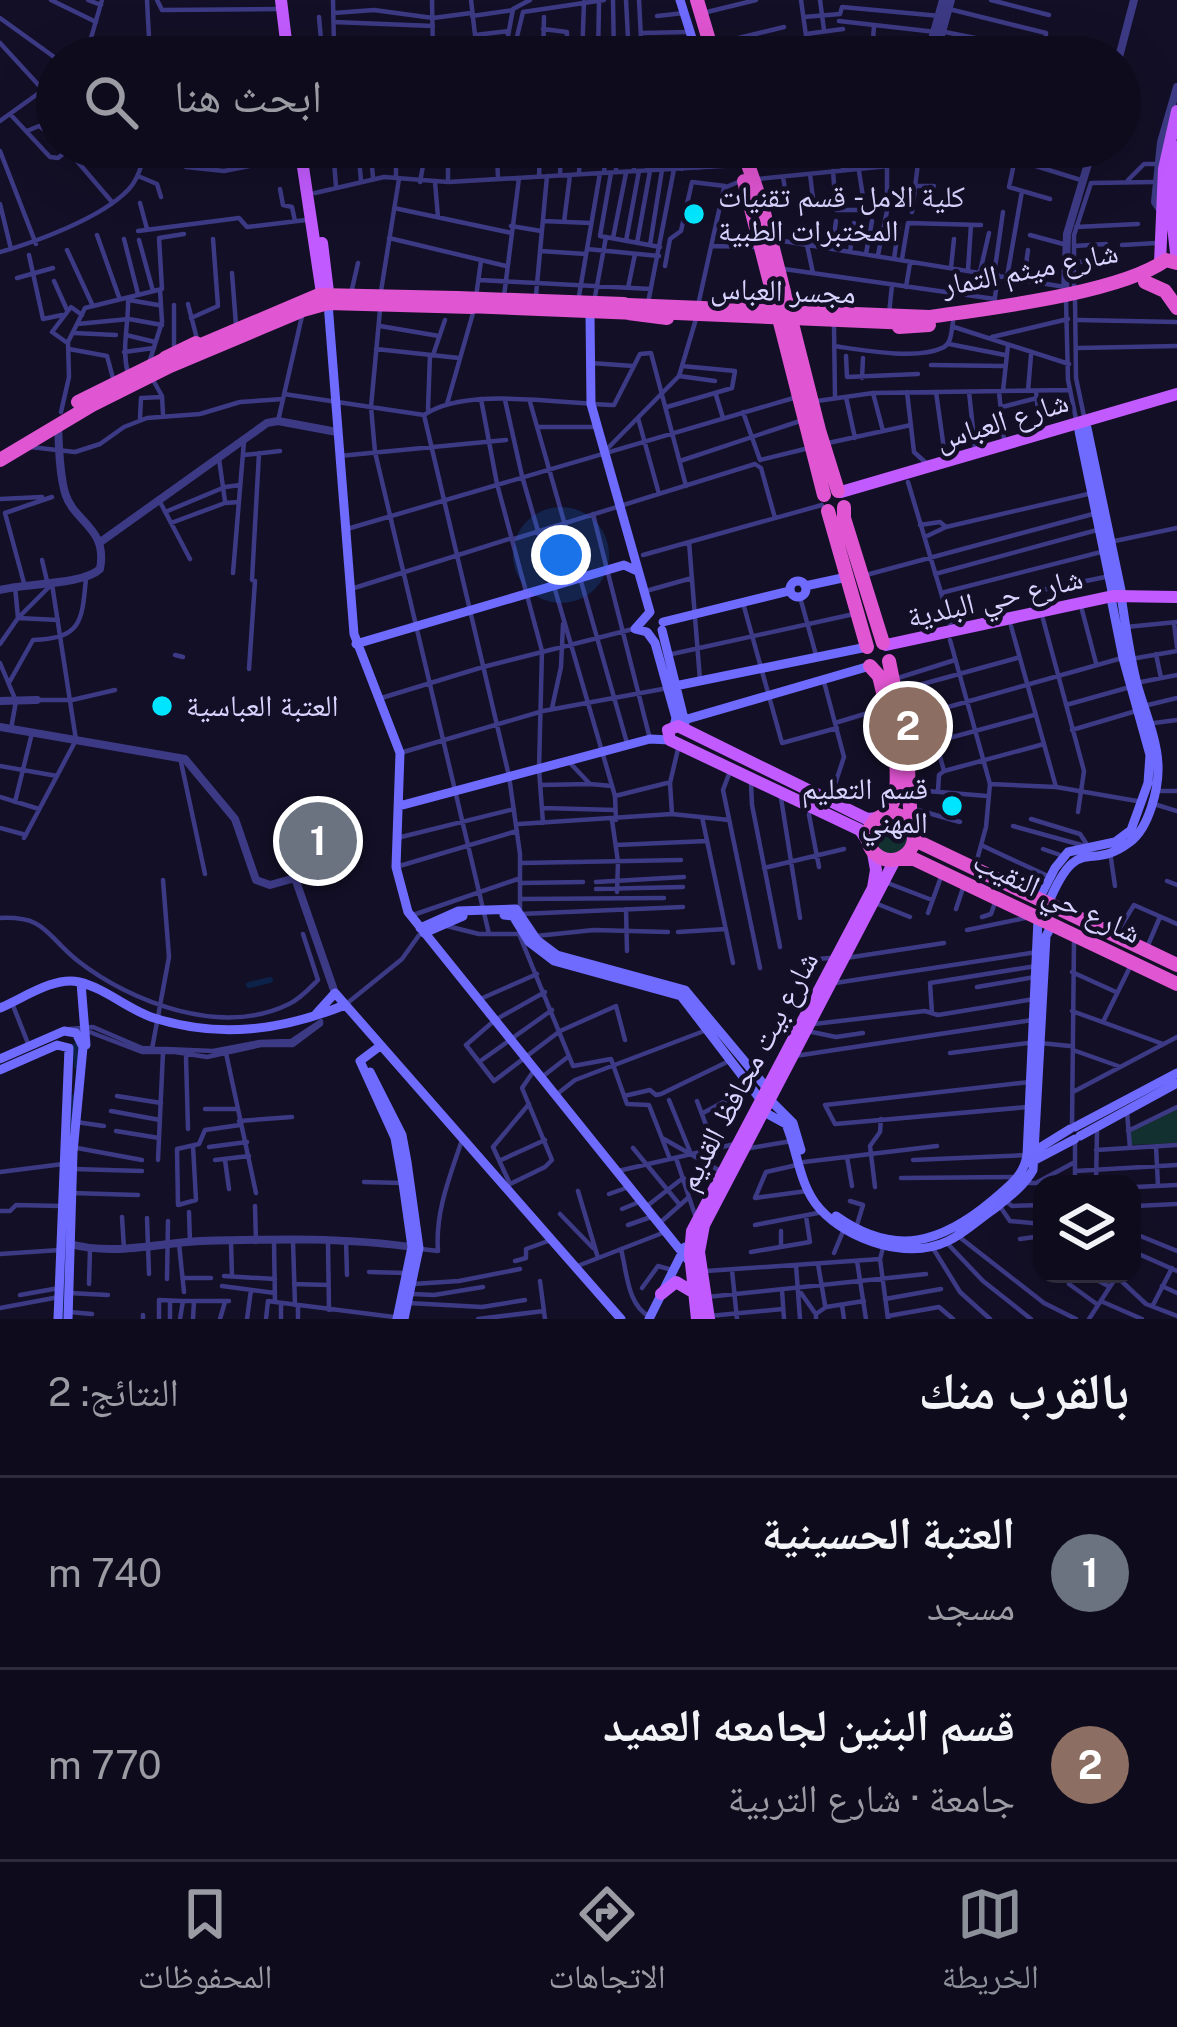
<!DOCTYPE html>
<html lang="ar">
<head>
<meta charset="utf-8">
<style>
	body { margin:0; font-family:"Public Sans","Noto Naskh Arabic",sans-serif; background:#171425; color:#f1f3f6; direction:rtl }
	.controls { position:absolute; right:36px; bottom:36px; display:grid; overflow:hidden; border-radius:24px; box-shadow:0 12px 48px #0002 }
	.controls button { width:108px; height:108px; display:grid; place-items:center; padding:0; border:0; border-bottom:3px solid #2e2b3b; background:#0e0b1c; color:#f1f3f6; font:60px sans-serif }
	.you { position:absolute; left:561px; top:555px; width:42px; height:42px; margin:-30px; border:9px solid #fff; border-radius:50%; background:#1a73e8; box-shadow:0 0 0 18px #1a73e833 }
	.badge { display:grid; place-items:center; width:78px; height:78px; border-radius:50%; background:#8c9099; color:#fff; font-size:39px; font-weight:700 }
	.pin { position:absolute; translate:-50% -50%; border:6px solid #fff; box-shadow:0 3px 12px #0006 }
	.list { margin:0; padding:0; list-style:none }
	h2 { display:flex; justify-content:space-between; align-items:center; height:156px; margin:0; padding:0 48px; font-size:51px }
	h2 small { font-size:39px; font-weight:400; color:#9b9ba3 }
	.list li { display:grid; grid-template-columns:78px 1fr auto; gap:36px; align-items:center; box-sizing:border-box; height:192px; padding:0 48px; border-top:3px solid #2e2b3b }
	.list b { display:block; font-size:45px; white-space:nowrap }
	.list p { margin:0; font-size:39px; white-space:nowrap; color:#9b9ba3 }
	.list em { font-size:39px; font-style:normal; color:#9b9ba3 }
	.icon { flex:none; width:66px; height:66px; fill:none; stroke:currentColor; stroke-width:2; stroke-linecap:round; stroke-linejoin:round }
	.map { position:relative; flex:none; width:1177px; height:1319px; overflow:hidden; direction:ltr }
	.search { position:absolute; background:#0e0b1c; box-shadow:0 12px 48px #0002; left:36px; right:36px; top:36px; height:132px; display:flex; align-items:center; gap:30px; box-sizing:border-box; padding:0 42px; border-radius:66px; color:#9b9ba3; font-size:45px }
	.sheet { height:540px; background:#0e0b1c }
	nav { display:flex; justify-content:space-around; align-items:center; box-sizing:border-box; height:168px; border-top:3px solid #2e2b3b; background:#0e0b1c; font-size:33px; color:#9b9ba3 }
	nav a { display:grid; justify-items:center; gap:6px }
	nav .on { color:#8c9099 }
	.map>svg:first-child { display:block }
</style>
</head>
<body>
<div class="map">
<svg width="1177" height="1319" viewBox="0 0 1177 1319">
	<rect width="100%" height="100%" fill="#130f26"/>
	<path fill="#12302f" d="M874 838a17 17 0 1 1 34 0a17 17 0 1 1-34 0Z
		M1177 1109V1143L1131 1145 1130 1132Z"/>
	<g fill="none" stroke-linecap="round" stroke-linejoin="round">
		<path stroke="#0c2248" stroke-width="6" d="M249 985 270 980
			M75 1046 77 1066
			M70 1126 74 1097
			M63 1319 66 1225"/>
		<path stroke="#3d3a85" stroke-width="4.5" d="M51 0 96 22
			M88 0 101 5
			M147 0 150 57
			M157 0 162 10 282 9
			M432 0 433 57
			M471 0 475 35 509 31
			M613 0 614 57
			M626 0 629 57
			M639 0 642 57
			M801 0 809 57
			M820 0 824 30
			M991 0 1049 15
			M949 9 1046 33 1045 57
			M707 12 756 0
			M334 13 374 10 433 18 471 13
			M472 16 513 10
			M657 16 684 13
			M319 17 322 51
			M804 17 840 14 842 7 940 16
			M0 18 57 59
			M839 21 936 32
			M334 22 433 26
			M543 29 567 32 566 57
			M945 32 1045 52
			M641 33 689 32
			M806 34 843 29
			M1046 39 1112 57
			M0 43 45 92
			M90 43 151 44
			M714 44 784 27
			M433 45H467V57
			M543 48 566 49
			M181 49 284 48
			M940 50 982 57
			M642 53 695 47
			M294 56 334 47 333 0
			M80 57 89 45 102 0
			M409 57V54
			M423 57V49
			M453 57 454 45
			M504 57 513 9 530 0
			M512 57 523 12 604 0
			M543 57 544 17
			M582 57 584 2
			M598 57 599 3
			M735 57 748 54 749 57
			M770 57 873 41
			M872 57 874 25
			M11 115 50 157 58 158 68 150
			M0 121 57 80
			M27 131 39 126 57 139
			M65 147 112 202
			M212 147H243
			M333 147 336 187
			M358 147 361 181
			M370 147 373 177
			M396 147V177
			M616 147V172
			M633 147 634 171
			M646 147 647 170
			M660 147V170
			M681 147 682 169
			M696 147 698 168
			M841 147 843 170
			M0 151 36 244
			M448 155V179
			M1015 159 1009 187 1050 199
			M936 161 939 147
			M1026 162 1030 147
			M911 163 915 147
			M186 167 224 171 296 157
			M833 171 836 210H865L859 171
			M604 173 606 147
			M611 173 600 236 660 247
			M579 174 580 147
			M810 174 814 207
			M560 175 561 147
			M138 176 157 184 161 197
			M539 177 540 147
			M783 177 788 207
			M758 179 1000 155 1084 181
			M1128 180 1144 164H1157
			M420 182 425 155 497 154 498 179
			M435 182 438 217
			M916 186H934
			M280 189 283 205 292 207 295 221
			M315 193 384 177 448 182 739 165
			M140 203 147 229
			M0 204 11 249
			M394 208 512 233
			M912 212 918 163
			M543 221 591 223
			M564 222 570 175
			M511 226 541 231
			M1076 227 1138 224
			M138 231 239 218 247 227 306 220
			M97 235 119 297
			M1030 235 1067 245
			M389 238 506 266
			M613 238 626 173
			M124 239 138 294
			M139 240 153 291
			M777 240 1065 287
			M626 241 639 171
			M637 243 650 171
			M650 245 662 170
			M807 245 813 273
			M812 245 814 227
			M1122 245 1157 243
			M711 246 759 247
			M1074 246 1106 244
			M587 249 659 256
			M832 249 836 221
			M67 250 92 304
			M540 251 586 254
			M0 252C36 242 101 218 128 190 139 179 142 162 147 147
			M850 252 854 223
			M866 254 872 221
			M29 255 43 319 62 315
			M878 255 887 211V166
			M894 259 899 224
			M902 259 908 223 981 225
			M1075 262 1111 261
			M665 266 670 239 681 231 692 182 725 186
			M951 268 954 239
			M784 269 995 299
			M968 270 971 225
			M980 272 989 233
			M232 273 236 325
			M994 275 1003 212
			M1007 277 1022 191
			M17 278 53 268
			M479 280 651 289
			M1024 280 1028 250
			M54 281 67 310
			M906 287 910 263
			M628 288 635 254
			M352 289 358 263
			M1074 290V235L1091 183 1154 182
			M381 291 399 179
			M536 295 547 176
			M504 296 519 178
			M579 296 600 173
			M476 297 481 261
			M995 297 998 275
			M1075 298 1076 378 1084 416
			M129 300 158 305
			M1066 300 1068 380 1076 419
			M699 301 724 188 738 182
			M594 302 606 237
			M648 303 674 169
			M188 304 197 339
			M174 305V347
			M380 310 371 407 375 452 489 934
			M889 314 892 285
			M191 318 218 306 213 239
			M1078 320 1177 322
			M77 324 129 319 162 325
			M380 326 439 336
			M834 326 835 398
			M954 327 1069 364
			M74 333 116 335
			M126 335 155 342
			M992 337 1068 319
			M66 342 52 332 71 307 82 315
			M949 344 1005 355
			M834 346C862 350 917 360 942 348 952 344 951 332 953 322
			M1078 348 1177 346
			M69 349 107 356 114 382
			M376 349 459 358
			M124 352 154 348
			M433 355 445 320
			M846 356 847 377 918 374
			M150 360 162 322 160 290
			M591 363 633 366
			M931 365 1003 366
			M128 374C121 347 129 325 128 298
			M679 376 715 381
			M862 378 863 358
			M153 380 162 396 163 414
			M1003 391 1008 345
			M1028 391 1031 355
			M1036 391 1040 433
			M907 392 914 452 925 462
			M936 392 945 456
			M969 392 975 448
			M999 392 1004 440
			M873 393 883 431
			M284 394 424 415C466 386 562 404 614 405L640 354 651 353 686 486
			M716 395 723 418
			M846 397 855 438
			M481 399 497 484 542 651 539 769 543 823
			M505 400 522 476 615 796 616 820
			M817 401 873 393 1070 390
			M530 402 627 743
			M447 404 473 313
			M667 407 732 388 735 371 682 366
			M1002 407 1037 398
			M428 409 430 355
			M61 412 69 377 68 342 85 308 162 289 159 238 184 234
			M743 412 760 460 809 448
			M424 415 509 776 520 854V914L683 907
			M140 418 141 398 162 397
			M638 418 659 494
			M278 421 302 316
			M537 427H597
			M828 443 911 425
			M30 447 75 452 100 444 124 427 147 418 200 414 240 402 283 399
			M605 451 679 376 696 319
			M244 455 280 451
			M339 456 506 440
			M219 459 225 501
			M680 461 800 421
			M908 482 951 626
			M0 499 42 497
			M159 500 190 559
			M165 512 225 487 240 485
			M593 514 650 739
			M171 523 225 503 239 502
			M920 525 940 522 946 527 1088 494
			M347 529 797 397
			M925 537 946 527
			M514 539 755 464 761 468 775 518
			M689 542 700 680
			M1110 542 1177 528
			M643 555 822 505
			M42 560 47 581
			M233 573 244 441
			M935 574 1097 530
			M866 575 1093 514
			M252 580 259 453
			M24 583 5 513 52 497
			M15 586 18 618 58 620
			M351 589 512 538
			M1042 590 1110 576
			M646 591 692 578
			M941 593 1101 552
			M800 597 816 655
			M743 603 782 743 837 728
			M1082 610 1096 663
			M1043 619 1084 771 1078 812
			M1174 623 1177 647
			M1011 626 1056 787
			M1126 627 1177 622
			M950 640 990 784 986 827 975 867
			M0 644 18 618 51 585
			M672 654 854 614
			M1156 654 1161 678
			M175 655 183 657
			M1131 659 1177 651
			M0 663 16 701 11 729
			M249 669 255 581
			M823 678 844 757 830 799
			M898 678 955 660
			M10 681 33 640C81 638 82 623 86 578
			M1136 683 1177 675
			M901 690 1017 658
			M378 699 483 667 633 629
			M37 700H72L115 690
			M1066 705 1130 687
			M1148 705 1177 698
			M552 708 561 667 563 624
			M902 720 1122 658
			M835 723 881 709
			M1154 723 1177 720
			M1072 730 1136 711
			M936 742 944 771
			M912 748 1034 715
			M400 753 543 711 668 688
			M181 762 205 874
			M570 763 590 784 612 786
			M0 766 57 776
			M729 774 723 790 760 968
			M751 784 752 805 780 947
			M990 784 1056 787 1137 801
			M540 785 590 784
			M915 790 987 796
			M938 791 939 775 944 771 1044 744
			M1154 791H1177
			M615 796 667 783
			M0 797 39 809
			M781 798 800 918
			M15 802 32 733
			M1154 804 1177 811
			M811 807 809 815 819 867
			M543 808 615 810
			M914 809 960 822
			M672 814 670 783 678 749
			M702 817 733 963
			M1031 819 1080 834 1088 846
			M612 820 618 862 617 892
			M519 824 672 814 729 820
			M1013 826 1085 846
			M0 828 26 835
			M24 838 76 740 52 584
			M397 838 514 809
			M616 845 707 841
			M981 845 1050 877
			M1043 849 1063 856
			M1110 852 1115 886
			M521 863 681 860
			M396 867 517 831
			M764 868 844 849
			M1167 881 1177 885
			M596 882 684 877
			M885 882 932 900
			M522 883 583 882
			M596 889 683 887
			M520 899 664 898
			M875 903 910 917
			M626 909 627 951
			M956 909 963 888
			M928 913 941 877
			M410 916 518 879
			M982 917 991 914 996 900
			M0 918C47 916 45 935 78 961 132 1003 222 1037 289 1004 300 999 309 989 318 980L303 934
			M447 926 479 934H518
			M967 930 1025 918
			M1118 931 1134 905 1177 924
			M678 932 726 929
			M523 934H519L573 1066 611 1059 627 1104 649 1105 670 1159
			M536 936 594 930 668 932
			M1148 945 1160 917
			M846 958 944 943
			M804 960 830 958
			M1072 972 1116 992
			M835 983 1037 952
			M977 987 1035 977
			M545 992 495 1020 466 1045 494 1081 560 1031 616 1006 625 1040
			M478 1000 537 974
			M12 1003 29 1046
			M345 1005 402 959 422 931
			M1072 1011 1163 1044
			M932 1013 930 983 1036 966
			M1103 1022 1130 967
			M814 1024 925 1011 938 1015 1034 999
			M69 1029 93 1027 142 1048 213 1051 260 1042 291 1041 321 1021V1024L293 1045H261L207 1057 175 1052H142L87 1031
			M807 1031 836 1037 863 1033
			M1040 1043 1070 1046
			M152 1049 169 957 163 880
			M1073 1050 1118 1066
			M226 1053 256 1193
			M950 1053 1028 1043
			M795 1056 1032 1020
			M186 1057 188 1129
			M479 1062 552 1010
			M542 1077 569 1056
			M1073 1092 1177 1037
			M556 1095 575 1080 704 1031
			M117 1096 161 1103
			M624 1096 650 1090 656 1095 661 1094 727 1062
			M669 1100 691 1154
			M697 1101 715 1149
			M1028 1107 835 1124 825 1105 1030 1082
			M205 1109H237
			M111 1111 160 1120
			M1127 1112 1130 1148
			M703 1113 740 1093
			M239 1121 292 1117
			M76 1122 104 1126
			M1072 1127 1074 941
			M116 1131 159 1138
			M1128 1131 1177 1107
			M664 1139 722 1172
			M1075 1139V1184
			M193 1146 196 1200 178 1205 177 1149 199 1144 205 1130 240 1125
			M1156 1146 1158 1186
			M209 1147 247 1142
			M77 1148 142 1160
			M633 1148 680 1205
			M750 1148 792 1141
			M1096 1150 1177 1145
			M847 1157 852 1186
			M676 1158 695 1215
			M158 1160 163 1052
			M215 1160 249 1156
			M225 1160 229 1189
			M501 1160 545 1140
			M913 1160 1027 1155
			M804 1162 937 1146
			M797 1165 766 1172 755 1198 807 1191
			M73 1169 142 1171
			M618 1171 735 1144
			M1075 1171 1177 1165
			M0 1172 63 1164
			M901 1178 1013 1177
			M364 1182 403 1183
			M1025 1183H1036L1075 1162
			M510 1184 493 1147 529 1104
			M1096 1184 1097 1131
			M506 1186 545 1167 552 1160 522 1088 535 1069
			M875 1187 870 1146 880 1132 881 1119
			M1133 1187V1233L1177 1251
			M1135 1187 1177 1185
			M578 1191 598 1258
			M71 1193 138 1195
			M609 1194 626 1188
			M850 1201 863 1205 856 1228
			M1007 1202 1012 1206 1042 1205
			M999 1205 1010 1221 1042 1224
			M255 1206 256 1242
			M647 1206 683 1178 710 1194
			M1135 1206 1177 1204
			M622 1209 639 1202
			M0 1211H10L16 1205 61 1206
			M189 1212 190 1242
			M560 1214 593 1248
			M122 1217 124 1249
			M147 1218 149 1274
			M662 1221 689 1197
			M628 1225 651 1217
			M755 1225 823 1212
			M781 1231V1247
			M958 1236 1044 1303 1076 1319
			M1020 1239 1042 1236
			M346 1240 347 1275
			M293 1241 295 1305
			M946 1242 983 1281 1031 1319
			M231 1243 232 1276
			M328 1243 329 1310
			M179 1244 184 1292
			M931 1245 960 1292 990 1319
			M883 1248 880 1259 888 1319
			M421 1249 438 1251C435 1212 450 1176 462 1140
			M621 1249C627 1272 627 1305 650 1317
			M1132 1251 1177 1271
			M751 1252 810 1242 806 1216
			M834 1253 844 1229
			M0 1254 60 1250
			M515 1261 526 1258V1249L551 1240
			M857 1261 866 1319
			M818 1264 825 1305
			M796 1265 800 1319
			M575 1267 665 1232
			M732 1270 737 1319
			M706 1271 880 1259
			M369 1272 406 1273
			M1069 1274V1284L1098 1305
			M1086 1274 1110 1287
			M224 1276 275 1279
			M1116 1276 1146 1304 1177 1316
			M183 1278H211
			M167 1279 168 1221
			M540 1281 545 1319
			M89 1284 90 1249
			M294 1284 328 1285
			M413 1284 459 1281 520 1269
			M222 1286 275 1293
			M1162 1286 1177 1293
			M642 1288 658 1266 672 1270
			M782 1290 784 1319
			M69 1293 108 1295
			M801 1293 815 1313
			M412 1294 434 1295 483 1287
			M20 1295 59 1288
			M707 1297 926 1274
			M885 1299 941 1289
			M170 1301V1319
			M275 1302 394 1317
			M1103 1302 1142 1319
			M408 1303 482 1307 525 1300
			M842 1305 844 1319
			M1153 1305 1172 1268
			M0 1308 59 1297
			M69 1312 92 1314
			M709 1316 783 1309
			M888 1316 939 1307 953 1319
			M143 1319V1315
			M159 1319V1300L182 1301
			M180 1319 183 1301H229
			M193 1319 194 1301
			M220 1319 225 1302
			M247 1319 251 1290
			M266 1319 268 1301 275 1302 274 1242
			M281 1319V1303
			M298 1319V1305
			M478 1319 544 1311
			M816 1319V1314L826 1307 864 1301
			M1089 1319 1115 1279"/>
		<path stroke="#3d3a85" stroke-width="8" d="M927 57 943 0
			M935 57 951 0
			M1119 57 1134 0
			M1161 211 1155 202 1161 142 1177 87
			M1065 293 1067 234 1093 147
			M99 543 267 423 278 421 337 432
			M0 590C26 583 83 585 100 569 108 527 74 523 65 493 59 471 59 446 58 424
			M0 701 37 700
			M0 727 185 759 235 819 256 880 270 885 295 878 335 993
			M70 1244C114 1256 157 1243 201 1241 273 1239 347 1237 418 1248"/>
		<path stroke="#6f6bff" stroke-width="9" d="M680 0 698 57
			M328 303 354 634 400 753 396 867 408 912 689 1261
			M590 313 591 404 650 612 635 629 647 632 655 643 676 718 674 726
			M1087 428 1122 595
			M1079 431 1113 596
			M790 589a8 8 0 1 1 16 0a8 8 0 1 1-16 0Z
			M805 586 847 577
			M663 622 789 591
			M662 630 685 723
			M356 644 624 565 637 571
			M675 686 867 647
			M684 720 870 666
			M399 806 650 739 670 740
			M1039 899 1055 868 1068 852 1115 842 1131 830 1148 783 1150 755 1123 658 1112 603
			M1048 904C1079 830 1088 874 1130 842 1149 828 1159 788 1158 765 1157 738 1144 710 1137 684 1130 657 1126 629 1122 602
			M504 915 513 916 529 942 554 961 681 996 760 1099
			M420 928 458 911 516 909 537 940 557 955 685 990 766 1087
			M424 933 463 916
			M81 983 86 1045
			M0 1008C22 999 54 976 79 982 105 988 129 1010 154 1018 220 1039 283 1030 345 1005
			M316 1014 335 993 621 1319
			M380 1046 360 1061 395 1138 403 1183 412 1247 397 1319
			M0 1059 64 1031 76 1033 83 1047 73 1152 68 1319
			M0 1070 57 1045 69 1048 58 1319
			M370 1072 402 1135 407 1162 419 1248 404 1319
			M770 1100 793 1123 801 1150
			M764 1112 786 1124C798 1152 799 1186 820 1209 849 1241 908 1260 948 1241 965 1233 979 1219 994 1209 1009 1197 1024 1186 1033 1170L1046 936 1052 925
			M1075 1127 1177 1073
			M1080 1136 1177 1083
			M1036 1150 1070 1129
			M1035 1160 1075 1139
			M836 1216C895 1258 942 1243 993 1200 1009 1186 1024 1176 1027 1155L1038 919
			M649 1319 685 1247"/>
		<path stroke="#c25bff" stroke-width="12" d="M281 0 288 57
			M300 147 323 300
			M1177 147 1171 208 1177 262
			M322 243 329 300
			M1160 263 1164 169 1177 111
			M841 492 1177 394
			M886 645 1113 596 1177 597
			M868 842 860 830 670 740 668 730 678 726 867 819 878 818
			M661 1294 676 1282 693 1292
			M697 1319 690 1254 692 1231 873 888 876 870 873 853
			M709 1319 699 1252 704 1225 895 860"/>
		<path stroke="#e055d1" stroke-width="14" d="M697 0 714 57
			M742 147 762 205 819 430 838 491
			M744 181 824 495
			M1145 282 1165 291 1177 308
			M457 298 624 304
			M628 305 929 317
			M467 306 637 313
			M628 313 667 318
			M922 318C983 309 1118 294 1166 260L1177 263
			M899 327 929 325
			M165 358 196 343
			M170 366 303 310 328 303 472 307
			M78 402 171 356
			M0 460 92 405 174 364
			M844 507V518L883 643
			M828 511 867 647
			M889 661 907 750 911 826
			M870 666 879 676C886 706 912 795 884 815
			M868 837a23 23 0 1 1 46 0a23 23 0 1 1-46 0Z
			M914 836 921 843 1177 965
			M899 859H914L1177 984"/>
		<path stroke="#e055d1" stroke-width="14" d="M653 312 911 323
			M187 351 319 295 457 298"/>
	</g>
	<g fill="#00e5ff" stroke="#130f26" stroke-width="4.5">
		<circle cx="694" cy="214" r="12"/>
		<circle cx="162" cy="706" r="12"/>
		<circle cx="952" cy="806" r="12"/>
	</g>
	<g text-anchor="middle" stroke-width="9" stroke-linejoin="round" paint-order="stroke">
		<g font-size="30" fill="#d9d4ff" stroke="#130f26" text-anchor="start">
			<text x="718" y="207">كلية الامل- قسم تقنيات<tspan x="718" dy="34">المختبرات الطبية</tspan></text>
			<text x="186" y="716">العتبة العباسية</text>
			<text x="928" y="799" text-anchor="end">قسم التعليم<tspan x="928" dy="34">المهني</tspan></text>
		</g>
		<g font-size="30" fill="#d9d4ff" stroke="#130f26">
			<text transform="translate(1030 269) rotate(-11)" y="10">شارع ميثم التمار</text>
			<text transform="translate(783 291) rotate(2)" y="10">مجسر العباس</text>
			<text transform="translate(1002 421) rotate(-17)" y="10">شارع العباس</text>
			<text transform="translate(995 598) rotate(-13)" y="10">شارع حي البلدية</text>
			<text transform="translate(1057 897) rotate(25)" y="10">شارع حي النقيب</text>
			<text transform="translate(748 1071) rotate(-62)" y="10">شارع بيت محافظ القديم</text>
		</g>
	</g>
</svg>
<div class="controls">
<button><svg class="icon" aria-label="layers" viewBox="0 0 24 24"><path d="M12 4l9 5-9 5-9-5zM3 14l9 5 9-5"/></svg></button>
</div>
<div class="you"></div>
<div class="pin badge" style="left:318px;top:841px;background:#6b7280">1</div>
<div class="pin badge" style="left:908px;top:726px;background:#8d6e63">2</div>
<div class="search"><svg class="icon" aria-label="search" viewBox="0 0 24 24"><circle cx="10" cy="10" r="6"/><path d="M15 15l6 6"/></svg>ابحث هنا</div>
</div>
<section class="sheet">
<h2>بالقرب منك<small>النتائج: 2</small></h2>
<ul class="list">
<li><span class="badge" style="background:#6b7280">1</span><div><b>العتبة الحسينية</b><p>مسجد</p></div><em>740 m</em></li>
<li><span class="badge" style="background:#8d6e63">2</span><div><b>قسم البنين لجامعه العميد</b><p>جامعة · شارع التربية</p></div><em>770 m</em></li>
</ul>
</section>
<nav>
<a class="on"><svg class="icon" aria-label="map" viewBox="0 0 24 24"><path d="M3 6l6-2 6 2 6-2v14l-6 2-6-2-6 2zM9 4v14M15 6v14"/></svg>الخريطة</a>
<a><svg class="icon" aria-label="directions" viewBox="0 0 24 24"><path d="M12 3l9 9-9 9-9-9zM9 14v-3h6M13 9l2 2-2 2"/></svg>الاتجاهات</a>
<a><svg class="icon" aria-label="saved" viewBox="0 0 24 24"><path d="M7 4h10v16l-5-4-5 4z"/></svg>المحفوظات</a>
</nav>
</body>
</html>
